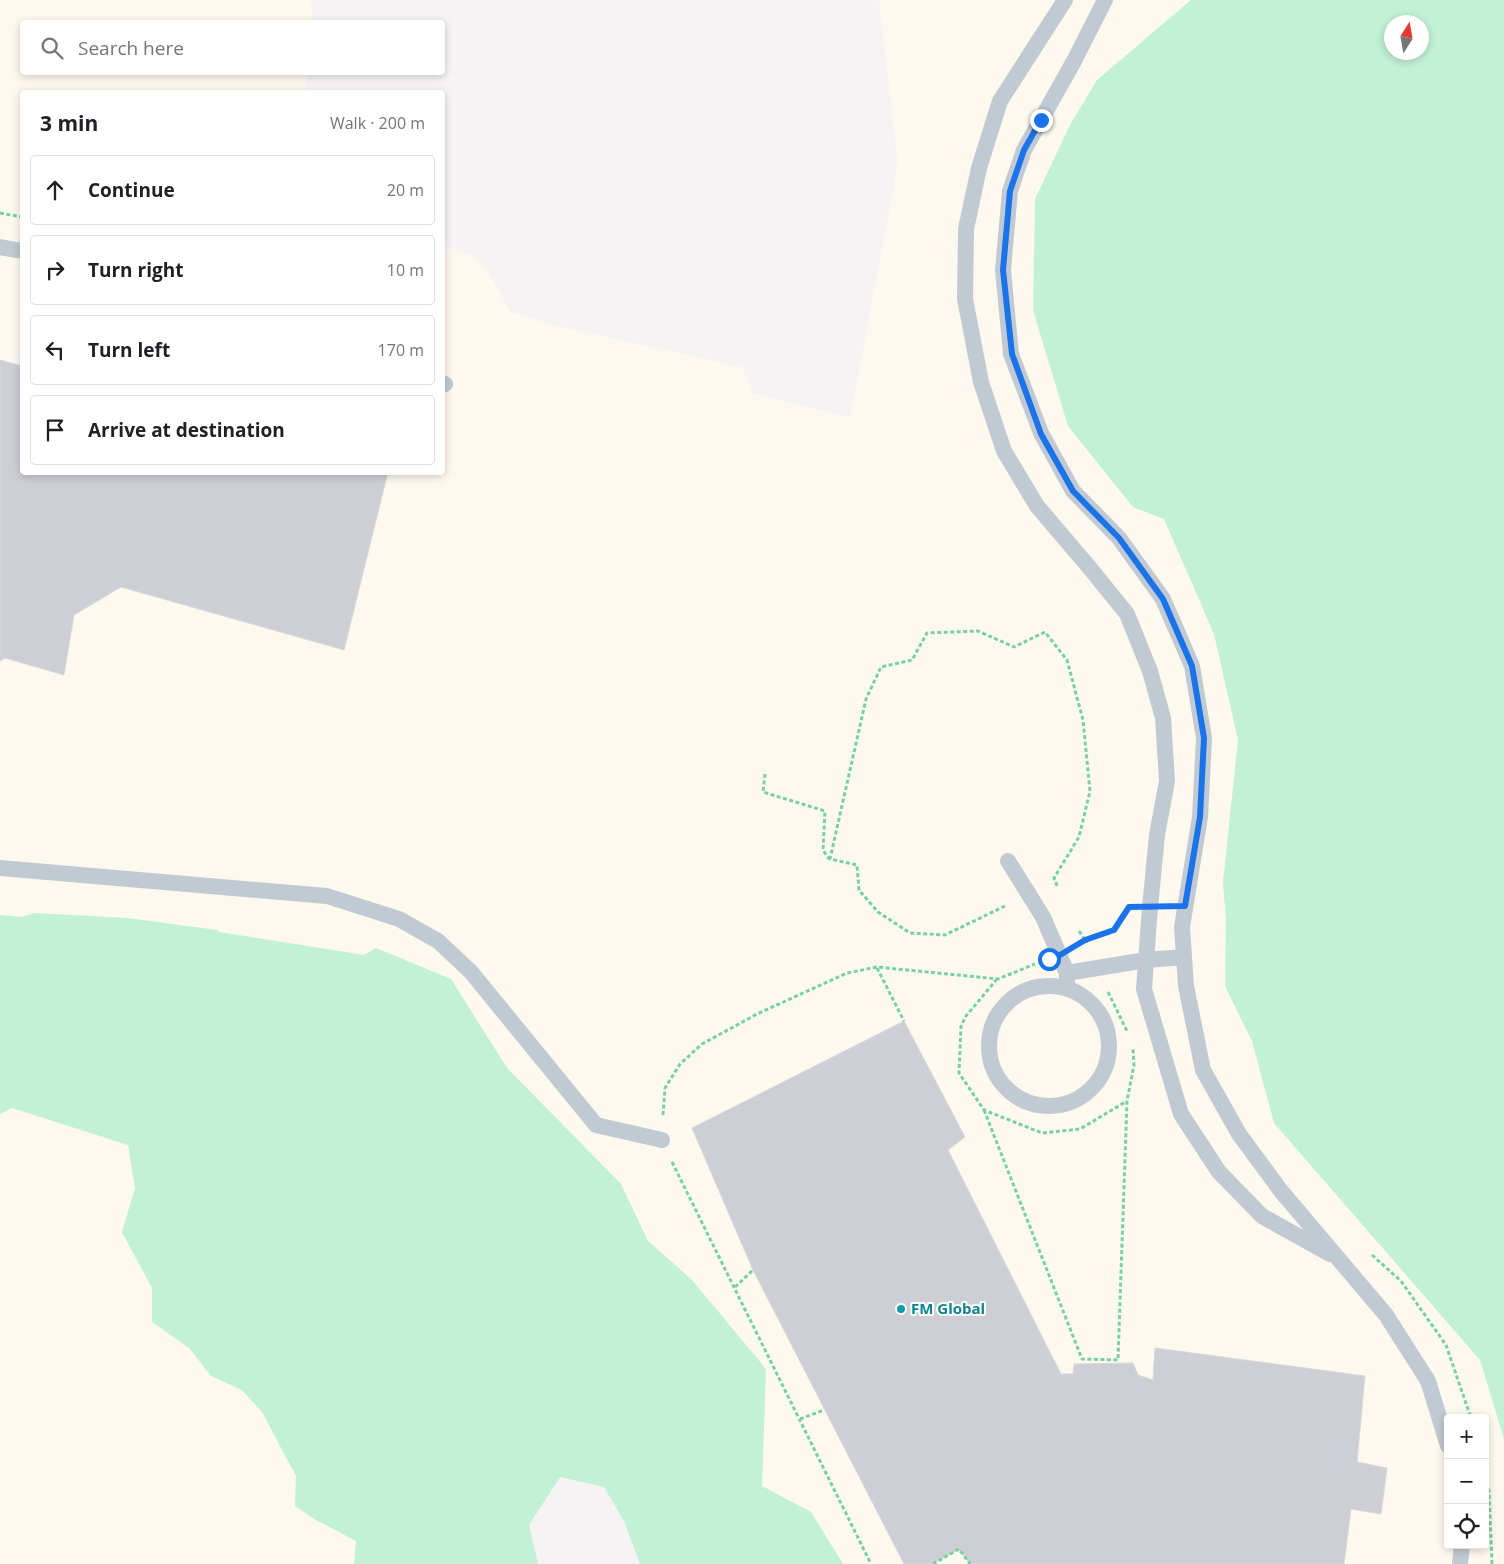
<!DOCTYPE html>
<html lang="en">
<head>
<meta charset="utf-8">
<style>
	body { margin:0; font-family:"Open Sans",sans-serif; background:#f2f2f2; color:#202124 }
	.controls { position:absolute; right:15px; bottom:15px; display:grid; overflow:hidden; border-radius:5px; box-shadow:0 2px 8px #0003 }
	.controls button { width:45px; height:45px; display:grid; place-items:center; padding:0; border:0; border-bottom:1px solid #e0e0e0; background:#fff; color:#202124; font:25px sans-serif }
	.compass { position:absolute; left:1384px; top:15px; width:45px; height:45px; border-radius:50%; background:#fff; box-shadow:0 2px 8px #0003; rotate:11deg }
	.stop { position:absolute; width:15px; height:15px; margin:-11px; border:4px solid #1a73e8; border-radius:50%; background:#fff }
	.stop.end { background:#1a73e8; border-color:#fff; box-shadow:0 1px 5px #0008 }
	.list { margin:0; padding:0; list-style:none }
	h2 { display:flex; justify-content:space-between; align-items:center; height:65px; margin:0; padding:0 20px; font-size:21px }
	h2 small { font-size:16px; font-weight:400; color:#757577 }
	.list li { display:grid; grid-template-columns:32px 1fr auto; gap:15px; align-items:center; box-sizing:border-box; height:70px; margin:0 10px 10px; padding:0 10px; border:1px solid #e0e0e0; border-radius:5px }
	.list b { display:block; font-size:19px; white-space:nowrap }
	.list em { font-size:16px; font-style:normal; color:#757577 }
	.icon { flex:none; width:28px; height:28px; fill:none; stroke:currentColor; stroke-width:2; stroke-linecap:round; stroke-linejoin:round }
	.map { position:relative; flex:none; width:1504px; height:1564px; overflow:hidden }
	.search { position:absolute; background:#fff; box-shadow:0 2px 8px #0003; left:20px; top:20px; width:425px; height:55px; display:flex; align-items:center; gap:12px; box-sizing:border-box; padding:0 18px; border-radius:5px; color:#757577; font-size:19px }
	.panel { position:absolute; background:#fff; box-shadow:0 2px 8px #0003; left:20px; top:90px; width:425px; height:385px; border-radius:5px }
	.map>svg:first-child { display:block }
</style>
</head>
<body>
<div class="map">
<svg width="1504" height="1564" viewBox="0 0 1504 1564">
	<rect width="100%" height="100%" fill="#f5f3f3"/>
	<path fill="#fdf9ef" fill-rule="evenodd" d="M0 0H310L313 20 312 22H22V72L307 73 306 92H22V472H442L443 245 472 255 489 273 510 312 557 326 741 367 746 375 752 393 850 418 898 164 879 0H1191L1186 5 1033 310 1068 426 1133 507 1164 519 1214 634 1239 740 1223 882 1226 920 1225 986 1252 1041 1274 1123 1480 1360 1504 1439V1564H843L811 1512 762 1486 766 1369 692 1280 648 1241 621 1184 507 1068 451 979 376 948 364 955 219 932 217 930 127 918 34 913 22 917 0 915ZM1448 1418H1485V1545H1448Z
		M12 1108 128 1145 135 1188 122 1231 152 1288V1322L189 1348 211 1376 242 1390 262 1412 296 1476 295 1506 314 1519 356 1541 354 1564H0V1114Z"/>
	<path fill="#c3f1d5" fill-rule="evenodd" d="M1191 0H1504V1439L1480 1360 1274 1123 1252 1041 1225 986 1226 920 1223 882 1238 740 1214 634 1164 519 1133 507 1068 426 1033 310 1035 199 1071 123 1097 80ZM1392 22H1422V52H1392Z
		M34 913 127 918 217 930 219 932 364 955 376 948 451 979 507 1068 621 1184 648 1241 692 1280 766 1369 762 1486 811 1512 843 1564H640L624 1521 604 1487 560 1477 529 1525 538 1564H354L356 1541 314 1519 295 1506 296 1476 262 1412 242 1390 211 1376 189 1348 152 1322V1288L122 1232 135 1188 128 1145 12 1108 0 1114V915L22 917Z"/>
	<path fill="#cdcfd5" stroke="#d7d9de" d="M0 360 22 366V472H388L344 650 121 587 74 615 64 675 5 658 0 661Z
		M904 1021 965 1137 948 1150 1061 1374H1073L1074 1364 1133 1363 1138 1375 1153 1380 1155 1348 1365 1376 1357 1462 1387 1468 1381 1514 1351 1509 1344 1564H970L959 1549 932 1564H904L753 1270 692 1128Z"/>
	<g fill="none" stroke-linecap="round" stroke-linejoin="round">
		<path stroke="#7ad0a6" stroke-width="3" stroke-dasharray="4 2.5" stroke-linecap="butt" d="M0 213 22 217
			M765 774 763 792 825 811 823 850 829 859
			M1005 906 945 935 910 933 878 912 859 890 857 865 830 859 866 699 881 667 912 660 927 633 978 631 1014 647 1045 632 1067 660 1083 720 1090 791 1079 837 1054 878 1058 888
			M1079 931 1087 943
			M1085 940 1114 930 1123 916
			M877 968 904 1021
			M997 979 966 1016 961 1026 959 1073 984 1110 1042 1133 1080 1129 1127 1101
			M1108 992 1127 1031
			M984 1110 1082 1359 1118 1360 1127 1101 1134 1065 1133 1049
			M663 1115 665 1088 680 1064 702 1044 757 1014 847 973 877 967 998 979 1035 964
			M672 1162 871 1564
			M1372 1255 1401 1281 1446 1345 1471 1418
			M735 1287 753 1270
			M800 1419 824 1410
			M1485 1476 1489 1491 1492 1564
			M933 1564 959 1549 970 1564"/>
		<path stroke="#c1cad2" stroke-width="16" d="M1065 0 1000 101 979 168 966 229 965 299 981 382 1004 451 1037 506 1089 567 1127 614 1150 671 1163 718 1167 781 1157 835 1150 907 1144 989 1181 1114 1219 1172 1262 1216 1330 1254
			M1105 0 1074 61 1024 150 1010 191 1003 270 1011 354 1041 433 1073 491 1119 538 1163 599 1192 666 1204 738 1200 817 1182 927 1186 986 1203 1070 1239 1134 1281 1191 1386 1315 1428 1381 1448 1446
			M0 247 22 251
			M442 383 445 384
			M1008 861 1043 917 1067 973V988
			M0 868 327 896 399 919 438 941 471 972 596 1125 662 1140
			M1067 973 1146 960 1184 957
			M989 1046a60 60 0 1 1 120 0a60 60 0 1 1-120 0Z
			M1460 1564 1462 1545"/>
	</g>
	<g fill="none" stroke-linecap="round" stroke-linejoin="round">
		<path stroke="#1a73e8" stroke-width="6" d="M1041 120 1024 150 1010 191 1003 270 1012 354 1041 434 1073 491 1119 538 1163 599 1192 666 1204 738 1200 817 1185 906 1129 907 1114 930 1085 940 1060 955 1049 959"/>
	</g>
	<circle fill="#0f9aa8" stroke="#fff" stroke-width="2" cx="901" cy="1309" r="5"/>
	<g text-anchor="middle" stroke-width="4" stroke-linejoin="round" paint-order="stroke">
		<g font-size="15" font-weight="bold" fill="#0d838f" stroke="#fff" text-anchor="start">
			<text x="911" y="1314">FM Global</text>
		</g>
	</g>
</svg>
<div class="controls">
<button>+</button>
<button>−</button>
<button><svg class="icon" aria-label="locate" viewBox="0 0 24 24"><circle cx="12" cy="12" r="6"/><path d="M12 2v4M12 18v4M2 12h4M18 12h4"/></svg></button>
</div>
<svg class="compass" viewBox="-18 -18 36 36"><path d="M0-13l5 13h-10z" fill="#e53935"/><path d="M0 13l5-13h-10z" fill="#757577"/></svg>
<div class="stop" style="left:1049px;top:959px"></div>
<div class="stop end" style="left:1041px;top:120px"></div>
<div class="search"><svg class="icon" aria-label="search" viewBox="0 0 24 24"><circle cx="10" cy="10" r="6"/><path d="M15 15l6 6"/></svg>Search here</div>
<section class="panel">
<h2>3 min<small>Walk · 200 m</small></h2>
<ul class="list">
<li><svg class="icon" aria-label="ahead" viewBox="0 0 24 24"><path d="M12 20V5M6 11l6-6 6 6"/></svg><div><b>Continue</b></div><em>20 m</em></li>
<li><svg class="icon" aria-label="right" viewBox="0 0 24 24"><path d="M7 20v-9h11M14 6l5 5-5 5"/></svg><div><b>Turn right</b></div><em>10 m</em></li>
<li><svg class="icon" aria-label="left" viewBox="0 0 24 24"><path d="M17 20v-9H6M10 6l-5 5 5 5"/></svg><div><b>Turn left</b></div><em>170 m</em></li>
<li><svg class="icon" aria-label="arrive" viewBox="0 0 24 24"><path d="M6 21V4h12l-3 4 3 4H6"/></svg><div><b>Arrive at destination</b></div></li>
</ul>
</section>
</div>
</body>
</html>
